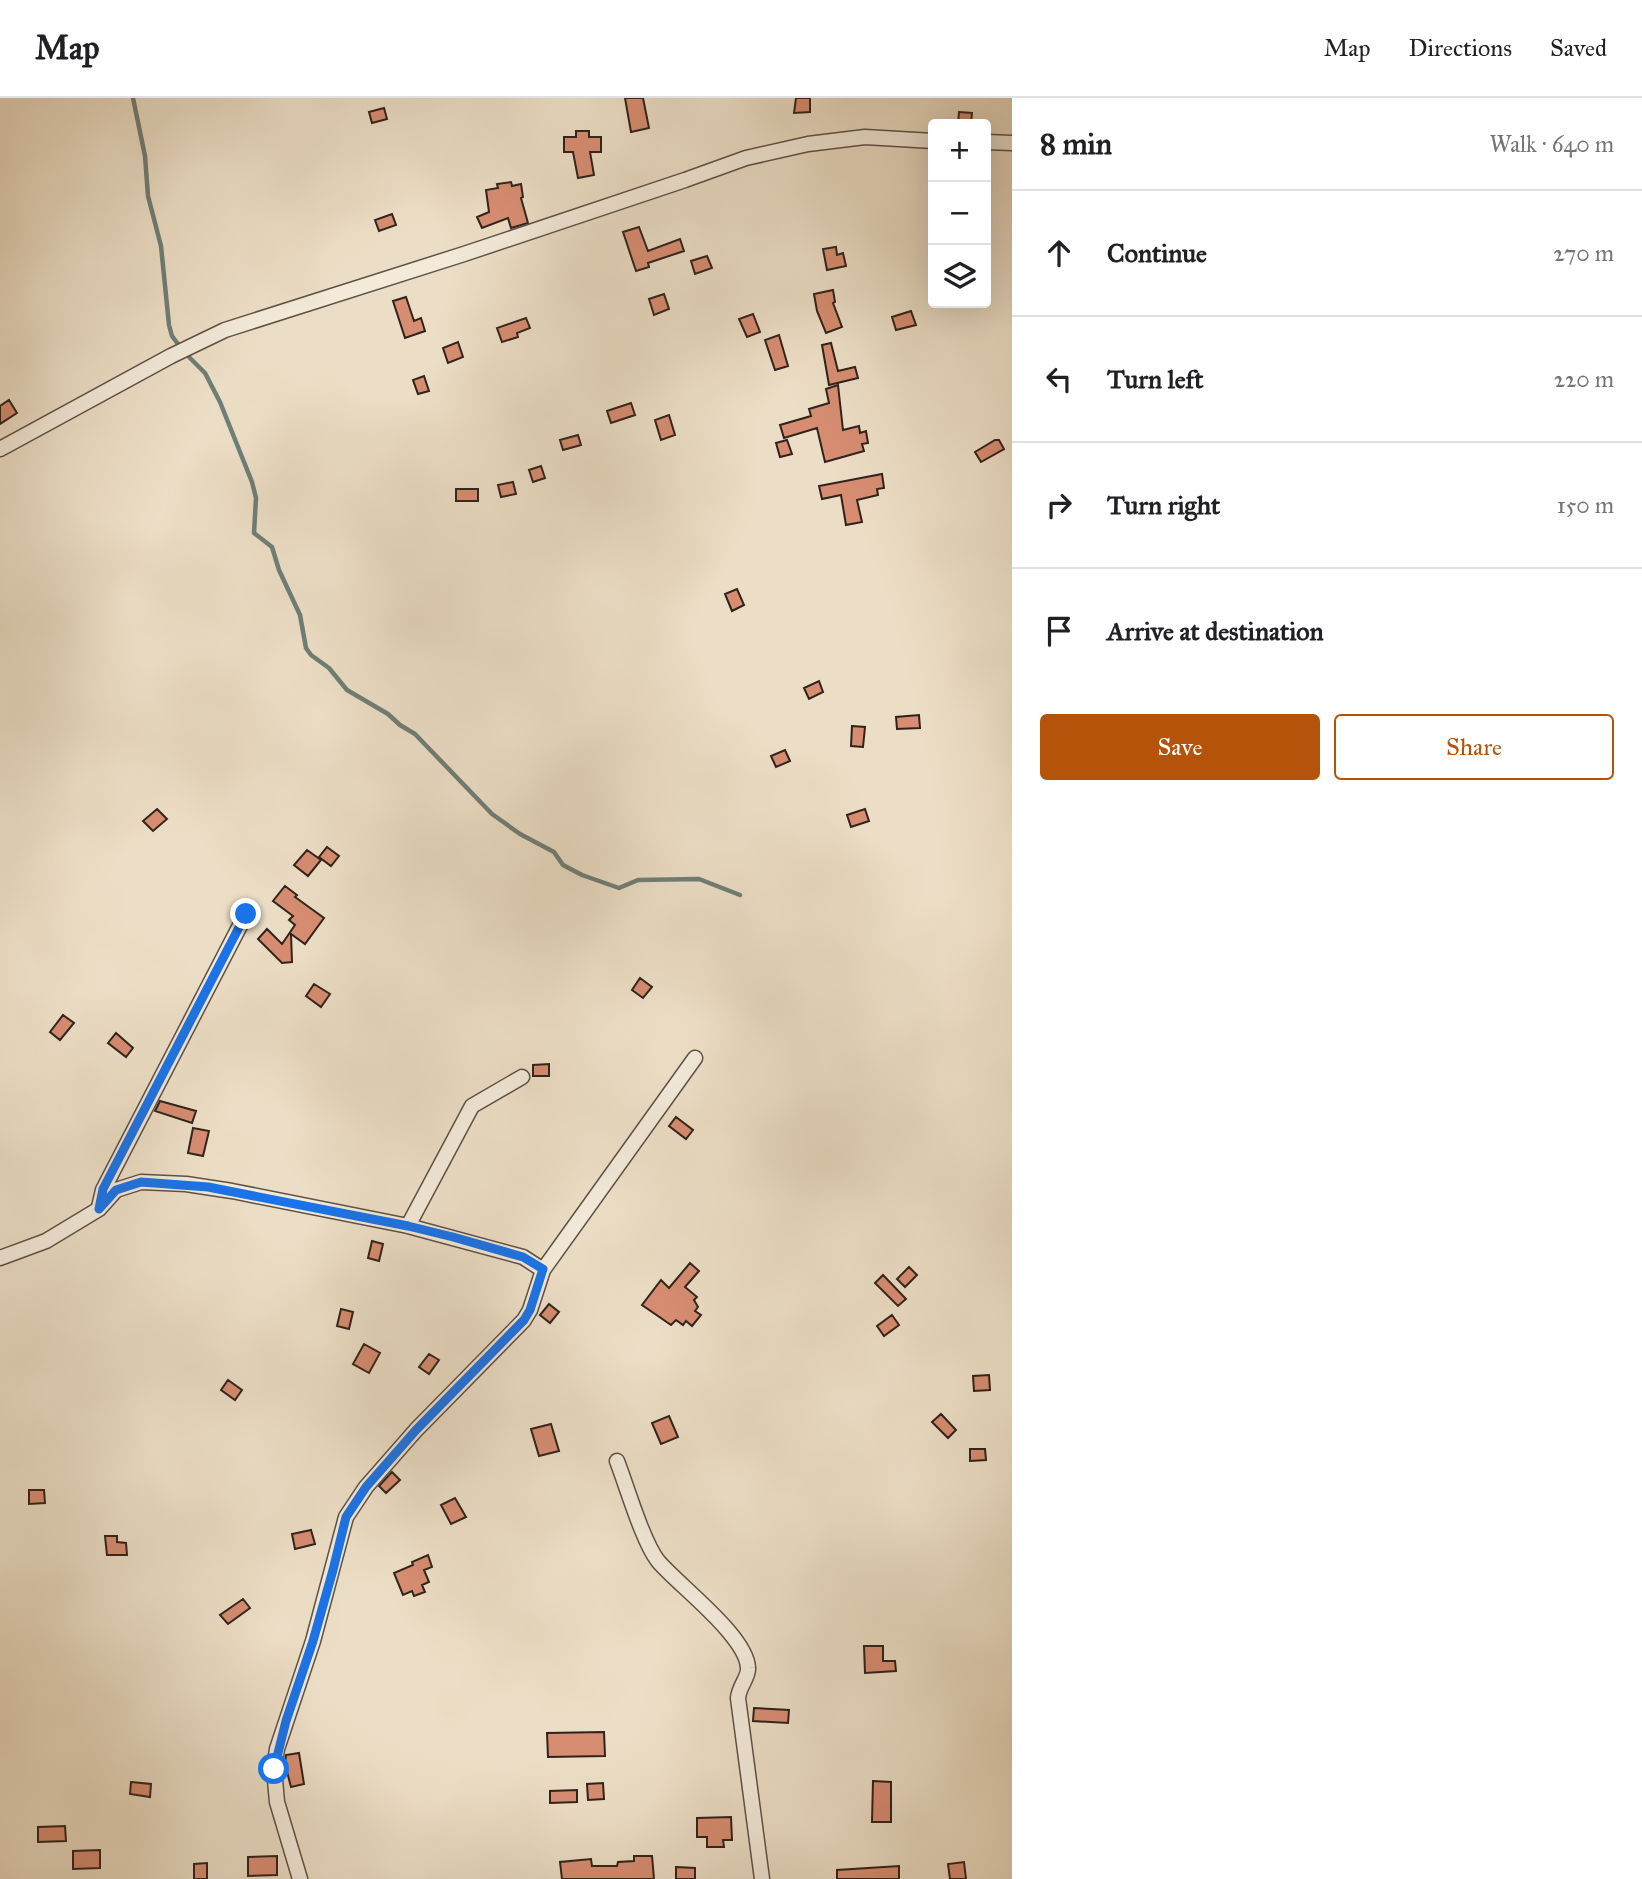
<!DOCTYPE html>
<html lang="en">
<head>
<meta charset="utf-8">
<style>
	body { margin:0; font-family:"IM FELL Great Primer",serif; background:#f6f6f6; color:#202124 }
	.controls { position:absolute; right:21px; top:21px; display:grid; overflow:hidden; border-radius:7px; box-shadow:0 7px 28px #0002 }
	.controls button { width:63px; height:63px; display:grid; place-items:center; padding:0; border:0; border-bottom:2px solid #e0e0e0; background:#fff; color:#202124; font:35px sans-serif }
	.stop { position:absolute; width:21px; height:21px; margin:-16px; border:5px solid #1a73e8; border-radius:50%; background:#fff }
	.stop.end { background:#1a73e8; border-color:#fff; box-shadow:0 2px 7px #0008 }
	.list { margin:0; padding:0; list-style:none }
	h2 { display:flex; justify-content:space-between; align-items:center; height:91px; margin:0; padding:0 28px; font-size:30px }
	h2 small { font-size:23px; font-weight:400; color:#757577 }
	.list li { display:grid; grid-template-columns:46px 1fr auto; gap:21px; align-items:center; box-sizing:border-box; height:126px; padding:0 28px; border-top:2px solid #e0e0e0 }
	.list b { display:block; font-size:26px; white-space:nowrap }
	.list em { font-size:23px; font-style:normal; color:#757577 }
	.actions { display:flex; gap:14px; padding:21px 28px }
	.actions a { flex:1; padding:16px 0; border:2px solid #b45309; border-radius:7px; text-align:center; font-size:24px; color:#b45309 }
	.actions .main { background:#b45309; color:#fff }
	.icon { flex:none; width:38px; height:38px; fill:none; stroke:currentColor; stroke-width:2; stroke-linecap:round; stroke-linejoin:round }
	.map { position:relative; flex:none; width:1012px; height:1781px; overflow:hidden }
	header { display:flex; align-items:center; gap:42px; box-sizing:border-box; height:98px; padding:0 35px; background:#fff; border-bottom:2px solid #e0e0e0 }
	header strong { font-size:33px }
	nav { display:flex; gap:38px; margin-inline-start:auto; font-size:24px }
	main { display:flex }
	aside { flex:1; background:#fff }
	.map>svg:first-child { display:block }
</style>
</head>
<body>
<header>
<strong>Map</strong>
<nav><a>Map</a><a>Directions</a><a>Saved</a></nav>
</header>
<main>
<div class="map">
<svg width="1012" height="1781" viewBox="0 0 1012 1781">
	<rect width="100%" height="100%" fill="#ecdec6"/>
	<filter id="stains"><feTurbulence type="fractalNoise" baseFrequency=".00286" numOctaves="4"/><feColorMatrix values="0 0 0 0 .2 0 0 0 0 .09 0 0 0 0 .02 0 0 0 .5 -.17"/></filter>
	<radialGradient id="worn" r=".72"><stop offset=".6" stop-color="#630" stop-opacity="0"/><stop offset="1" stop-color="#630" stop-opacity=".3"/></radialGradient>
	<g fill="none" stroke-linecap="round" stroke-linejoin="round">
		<path stroke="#6f7e77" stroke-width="4.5" d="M133 0 145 58 148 98 161 148 169 227 172 238 178 246
			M186 256 205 275 220 304 252 384 256 400 254 435 272 449 279 472 300 517 306 550 311 557 329 570 347 592 388 616 400 627 415 636 492 716 520 736 554 754 563 767 582 777 619 790 638 782 699 781 740 797"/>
	</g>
	<path fill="#d78d72" stroke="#30221b" stroke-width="2" d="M625 0H643L649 30 631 34Z
		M796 0H810V14L794 15Z
		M384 10 387 21 372 25 369 14Z
		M959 14 972 15 971 26H958Z
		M576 33H589V39H601V54H590L594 77 578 80 573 54H564V39H576Z
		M511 84 512 88 521 86 523 99 521 100 528 125 511 130 508 120 482 130 477 119 489 114 486 92 498 90 497 86Z
		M392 116 396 127 379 133 375 122Z
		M639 129 648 153 680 141 684 153 648 165 649 169 636 173 623 134Z
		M836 149 837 157 843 155 846 168 827 172 823 151Z
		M707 158 712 170 695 176 691 163Z
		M833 192 835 204 833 205 842 229 826 235 817 213 814 196Z
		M664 196 669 211 654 217 649 201Z
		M406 199 414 223 421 220 425 233 405 240 393 203Z
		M911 213 916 227 896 232 892 219Z
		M753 216 760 234 747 239 739 221Z
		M526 220 530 230 517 235 518 239 502 244 497 230Z
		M779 237 788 268 775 272 765 242Z
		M458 244 463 259 448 265 443 250Z
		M831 245 838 273 855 269 858 280 829 287 822 247Z
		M424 278 429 293 418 296 413 282Z
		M838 287 843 332 859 328 860 335 866 333 868 345 862 346 864 353 825 364 817 330 784 340 780 327 811 318 809 311 829 305 826 291Z
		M9 302 17 315 0 326V308Z
		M631 305 635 317 611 325 607 313Z
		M669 317 675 337 661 342 655 322Z
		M578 337 581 347 563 352 560 342Z
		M787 342 792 356 780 359 776 345Z
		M995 342H999L1004 351 981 364 975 354Z
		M541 368 545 380 533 384 529 372Z
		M882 376 884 390 877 391 878 397 857 402 862 424 846 427 841 397 822 401 819 388Z
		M513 384 516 396 501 399 498 387Z
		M456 391H478V403H456Z
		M737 491 744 507 732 513 725 496Z
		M819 583 823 594 809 601 804 590Z
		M919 617 920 630 897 631 896 619Z
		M852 628 865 629 863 649 851 648Z
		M785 652 790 663 776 669 771 658Z
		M157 711 167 721 153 733 143 723Z
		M865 711 869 723 851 729 847 717Z
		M327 749 339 758 331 768 319 759Z
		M307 752 321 762 308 778 294 767Z
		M285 788 297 797 295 799 324 820 305 846 291 836 292 864 282 865 258 841 267 831 282 846 295 827 289 822 293 818 273 803Z
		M640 880 652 889 643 900 632 892Z
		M314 886 330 896 321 909 306 898Z
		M63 917 74 925 60 942 50 934Z
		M116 935 133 950 126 959 108 945Z
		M549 966V978H533V967Z
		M160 1003 196 1013 192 1025 155 1013Z
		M676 1019 693 1032 686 1041 669 1028Z
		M193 1030 209 1033 203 1058 188 1055Z
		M372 1143 383 1146 379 1163 368 1160Z
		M690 1165 699 1173 685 1189 697 1199 694 1202 698 1209 695 1213 701 1217 692 1228 686 1223 683 1227 676 1222 671 1227 642 1207 661 1182 669 1190Z
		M909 1169 917 1177 905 1189 897 1181Z
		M883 1177 906 1201 898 1208 875 1185Z
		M549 1206 559 1214 550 1225 540 1217Z
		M341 1211 353 1214 349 1231 337 1228Z
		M892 1217 899 1227 884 1238 877 1228Z
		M364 1246 380 1255 369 1275 353 1266Z
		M429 1256 439 1262 429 1276 419 1269Z
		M989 1277 990 1292 974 1293 973 1278Z
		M228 1282 242 1292 235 1302 221 1292Z
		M941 1316 956 1332 948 1340 932 1324Z
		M669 1318 678 1339 661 1346 652 1325Z
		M551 1326 559 1353 539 1358 531 1331Z
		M970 1351H985L986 1362 970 1363Z
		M392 1374 400 1382 386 1395 379 1388Z
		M29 1392H44L45 1405 29 1406Z
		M455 1400 466 1419 451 1426 441 1407Z
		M311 1432 315 1446 295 1451 292 1436Z
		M105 1438H117V1444L126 1445 127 1457H107Z
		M428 1457 432 1469 424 1472 429 1484 422 1487 425 1494 414 1498 412 1493 403 1497 394 1475 413 1467 412 1464Z
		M243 1501 250 1510 228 1526 220 1517Z
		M864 1548H883V1563H895L896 1573 865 1575Z
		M754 1610 789 1612 788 1625 753 1623Z
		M604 1634 605 1658 548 1659 547 1635Z
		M299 1655 304 1686 291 1689 285 1666 286 1657Z
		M873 1683 891 1684V1724H872Z
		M131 1684 151 1686 150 1699 130 1696Z
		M603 1685 604 1701 588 1702 587 1686Z
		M577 1692V1704L550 1705V1693Z
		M731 1719 732 1742H723L724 1749H707V1739H697V1720Z
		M65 1728 66 1743 38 1744V1729Z
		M100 1752V1770L73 1771V1753Z
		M277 1758V1777L248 1778V1759Z
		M634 1758H652L654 1781H562L560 1764 591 1761 592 1768H617L618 1764 634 1763Z
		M964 1764 966 1781H950L948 1766Z
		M207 1765V1781H194V1766Z
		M899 1768V1781H837V1772Z
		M676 1769 695 1770V1781H676Z"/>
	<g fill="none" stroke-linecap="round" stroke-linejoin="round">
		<g stroke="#5f5146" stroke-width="17">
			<path id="street" d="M986 44 1012 45
				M0 351 171 258 225 232 464 156 685 82 746 60 808 46 865 39 933 43
				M99 1109 103 1092 246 816
				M408 1128 472 1008 522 979
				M0 1160 46 1143 99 1111 116 1092 141 1084 186 1086 232 1093 408 1128 523 1159 543 1172 530 1212 524 1222 416 1332 366 1389 346 1419 313 1543 277 1651 274 1671 277 1704 300 1781
				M543 1172 695 960
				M617 1363C627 1389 643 1444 658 1463 678 1487 747 1538 748 1570 749 1579 739 1588 738 1600L762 1781"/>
		</g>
		<use href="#street" stroke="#f3eada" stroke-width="14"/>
	</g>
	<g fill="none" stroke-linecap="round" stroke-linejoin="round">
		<path stroke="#1a73e8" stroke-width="9" d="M246 816 103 1091 99 1111 116 1092 141 1084 208 1089 408 1128 453 1139 523 1159 543 1171 530 1212 524 1222 416 1332 366 1389 346 1419 333 1472 313 1543 286 1623 274 1671"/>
	</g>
	<rect width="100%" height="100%" filter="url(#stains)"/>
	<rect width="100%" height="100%" fill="url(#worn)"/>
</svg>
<div class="controls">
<button>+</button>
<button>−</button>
<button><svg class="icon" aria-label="layers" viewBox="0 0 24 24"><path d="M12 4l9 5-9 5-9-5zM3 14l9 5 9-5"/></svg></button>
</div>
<div class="stop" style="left:274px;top:1671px"></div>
<div class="stop end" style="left:246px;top:816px"></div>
</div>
<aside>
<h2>8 min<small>Walk · 640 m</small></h2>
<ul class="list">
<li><svg class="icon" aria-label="ahead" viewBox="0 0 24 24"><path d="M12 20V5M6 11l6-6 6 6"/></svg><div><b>Continue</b></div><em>270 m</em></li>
<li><svg class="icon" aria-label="left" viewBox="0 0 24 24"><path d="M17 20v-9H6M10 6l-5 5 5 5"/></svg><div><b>Turn left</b></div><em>220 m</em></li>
<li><svg class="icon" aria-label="right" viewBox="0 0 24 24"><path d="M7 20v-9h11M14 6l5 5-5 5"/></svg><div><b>Turn right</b></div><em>150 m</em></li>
<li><svg class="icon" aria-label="arrive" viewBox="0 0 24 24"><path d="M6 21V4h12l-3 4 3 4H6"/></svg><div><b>Arrive at destination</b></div></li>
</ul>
<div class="actions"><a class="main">Save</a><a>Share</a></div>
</aside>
</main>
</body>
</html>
